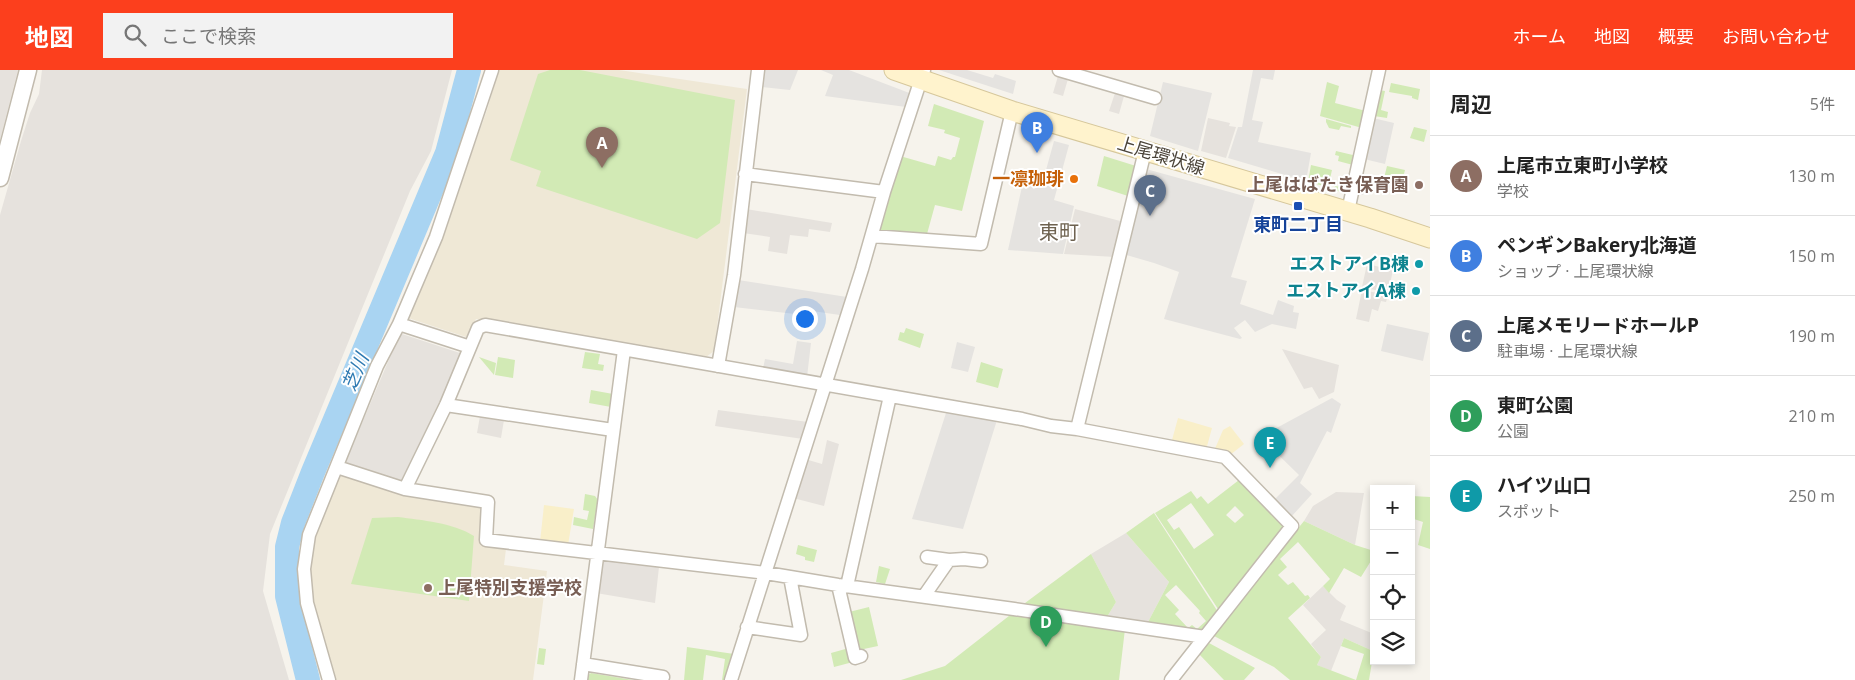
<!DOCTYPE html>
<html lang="ja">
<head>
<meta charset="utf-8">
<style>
	body { margin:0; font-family:"Open Sans","Noto Sans JP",sans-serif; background:#f2f2f2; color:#222 }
	.controls { position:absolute; right:15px; bottom:15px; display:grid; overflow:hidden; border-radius:0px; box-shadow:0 2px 8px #0003 }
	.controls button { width:45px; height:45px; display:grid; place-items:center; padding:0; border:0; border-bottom:1px solid #e0e0e0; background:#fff; color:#222; font:25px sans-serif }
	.you { position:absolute; left:804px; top:248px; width:18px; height:18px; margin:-12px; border:4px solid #fff; border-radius:50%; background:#1a73e8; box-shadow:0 0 0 8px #1a73e833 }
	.badge { display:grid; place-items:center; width:32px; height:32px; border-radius:50%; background:#fc3f1d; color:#fff; font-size:16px; font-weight:700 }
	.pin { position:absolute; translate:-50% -41px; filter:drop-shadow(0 1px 2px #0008) }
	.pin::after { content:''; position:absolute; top:26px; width:18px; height:15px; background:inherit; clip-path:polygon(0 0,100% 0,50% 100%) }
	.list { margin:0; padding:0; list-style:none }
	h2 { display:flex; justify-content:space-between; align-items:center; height:65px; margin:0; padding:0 20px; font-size:21px }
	h2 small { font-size:16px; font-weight:400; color:#767676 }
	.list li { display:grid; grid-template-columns:32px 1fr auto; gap:15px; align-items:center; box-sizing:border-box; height:80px; padding:0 20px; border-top:1px solid #e0e0e0 }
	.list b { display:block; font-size:19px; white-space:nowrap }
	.list p { margin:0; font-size:16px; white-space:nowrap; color:#767676 }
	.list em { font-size:16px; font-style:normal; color:#767676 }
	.icon { flex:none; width:28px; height:28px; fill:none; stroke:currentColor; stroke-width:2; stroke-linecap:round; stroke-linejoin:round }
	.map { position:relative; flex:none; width:1430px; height:610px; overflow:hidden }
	header { display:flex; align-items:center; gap:30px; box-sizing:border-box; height:70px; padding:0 25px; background:#fc3f1d; color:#fff }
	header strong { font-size:24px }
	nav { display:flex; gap:28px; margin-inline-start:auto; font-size:18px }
	.search { width:350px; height:45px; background:#f2f2f2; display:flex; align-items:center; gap:12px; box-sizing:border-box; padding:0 18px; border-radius:0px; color:#767676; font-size:19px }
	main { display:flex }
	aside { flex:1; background:#fff }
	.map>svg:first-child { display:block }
</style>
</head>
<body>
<header>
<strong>地図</strong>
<div class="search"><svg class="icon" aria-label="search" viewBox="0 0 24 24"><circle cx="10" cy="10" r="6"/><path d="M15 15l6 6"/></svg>ここで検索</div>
<nav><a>ホーム</a><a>地図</a><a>概要</a><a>お問い合わせ</a></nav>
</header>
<main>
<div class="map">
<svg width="1430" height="610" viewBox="0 0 1430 610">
	<rect width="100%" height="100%" fill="#f6f3ec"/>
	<path fill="#e6e2dd" d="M0 0H18L0 70Z
		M42 0H452L431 81 410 121 270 464 263 521 289 610H0V145L21 71 30 43 39 24Z
		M1058 6 1068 9 1063 26 1053 23Z
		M1115 23 1124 26 1119 44 1109 41Z
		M1208 48 1230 53 1229 56 1236 57 1226 88 1201 81Z
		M746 139 832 153 830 162 809 159 808 167 790 165 787 184 768 181 770 167 743 163Z
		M1075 139 1124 152 1115 187 1064 184Z
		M1367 194 1393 200 1388 223 1362 217Z
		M1362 220 1388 225 1386 232 1381 231 1378 241 1372 239 1369 252 1356 249Z
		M402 264 460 283 462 286 401 411 345 393 399 266Z
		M1282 279 1339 295 1334 322 1319 329 1312 317 1304 319Z
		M718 340 808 352 803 369 715 356Z
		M480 346 504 350 501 368 477 363Z
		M827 370 839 374 824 436 793 428 805 389 822 394Z
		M1336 422 1364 423 1355 475 1304 451 1313 436Z
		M1126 463 1169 512 1147 554 1107 547 1116 532 1091 484Z
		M600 489 659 497 655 533 596 523Z
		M1323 516 1337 530 1346 536 1340 550 1374 564 1373 581 1344 568 1331 601 1317 595 1321 587 1311 574 1326 560 1303 535Z"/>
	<path fill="#efe8d6" d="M499 0H619L747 19 714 281 706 287 476 249 466 267 408 248 446 156 487 40Z
		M346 403 480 435V475L506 479 504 495 547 501 533 610H334L313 536 310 501 313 469 337 406Z"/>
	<path fill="#d2eab5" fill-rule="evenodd" d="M550 0H580L735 30 720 153 697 169 536 116 541 101 510 90 538 4Z
		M1327 12 1339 16 1335 33 1366 41 1362 58 1320 46Z
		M1391 13 1420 19 1418 30 1412 28V26L1389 22Z
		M1379 20 1385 21 1381 40 1388 42 1387 48 1374 46Z
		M934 34 984 51 962 141 935 135 927 164 882 161 878 156 900 86 935 96 938 86 951 90 953 87H955L960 68 944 63 945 60 928 56Z
		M1326 49 1351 56V58L1341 56 1339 60 1329 58 1326 52Z
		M1414 57 1427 60 1424 72 1410 68Z
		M1336 81 1357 86 1349 122 1346 123 1334 120 1335 116 1348 118 1353 95 1338 91 1339 86 1335 85Z
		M1104 86 1136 96 1128 126 1097 116Z
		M1311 95 1332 100 1328 117 1308 112Z
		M1387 96 1405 100 1402 112 1384 108Z
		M906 258 924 264 920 278 898 270 900 262 904 263Z
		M585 282 600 284 598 294 604 295 603 301 582 298Z
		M479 287 496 293 494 305Z
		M498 287 515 290 513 308 495 305Z
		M981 292 1003 299 998 318 976 312Z
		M591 320 613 324 611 337 589 333Z
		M1239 410 1284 455V461L1220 542 1155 443 1191 421 1197 429 1201 426 1208 434ZM1191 433 1214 465 1194 479 1179 457 1174 460 1167 450ZM1235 436 1244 445 1235 453 1226 445Z
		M585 424 595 426 598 430 593 459 573 455 574 447 587 450 589 441 583 440Z
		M1412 426 1430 427V479L1418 475 1423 452 1411 448Z
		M1154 443 1218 542 1204 561 1147 554 1169 512 1126 463ZM1176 515 1200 541 1199 543 1206 551 1197 559 1192 555 1188 558 1175 544 1179 540 1165 525Z
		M398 447C421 450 454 453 474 466L469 531 351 514 372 448Z
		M1304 451 1355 475 1374 481V486L1361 507 1344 498 1329 523 1323 516 1330 509 1298 472 1280 489 1287 497 1278 505 1288 515 1293 512 1305 526 1308 525 1310 528 1288 548 1321 587 1317 595 1356 610 1364 584 1341 576 1344 568 1373 581V586L1369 610H1290L1274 597 1214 566 1215 561Z
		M798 475 817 480 814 492 805 490V487L796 484Z
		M1091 484 1116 532 1107 547 1021 536Z
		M879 496 890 499 885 514 876 512Z
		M869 537 878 576 859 580 849 542Z
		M1014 542 1125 559 1119 610H901L945 596Z
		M1209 573 1255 598 1244 610H1224L1198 583Z
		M687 577 734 584 727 610H722L725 589 706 585 703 610H684Z
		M539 578 546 579 544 595 537 594Z
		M849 578 853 592 834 597 831 583Z
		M591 603 633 610H586V607Z"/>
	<path fill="#f9efc9" d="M1178 348 1212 358 1206 380 1172 370Z
		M1230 356 1244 374 1230 385 1214 381 1223 360Z
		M544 435 574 439 568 475 540 472Z"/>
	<path fill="#e5e3e0" d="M763 0H798L790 20 761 17Z
		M821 0H849L912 24 906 37 825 26 833 5Z
		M939 0H967L993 8 995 4 1016 11 1013 24Z
		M1253 0H1275L1273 10 1261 8 1252 50 1263 52 1258 72 1311 83 1306 111 1228 88 1238 57H1242Z
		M1163 12 1212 23 1198 81 1150 66Z
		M1373 48 1394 53 1385 94 1364 89Z
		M1054 71 1069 75 1054 130 1074 136 1063 184 1008 180 1025 103 1043 111Z
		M1146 99 1255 129 1231 207 1247 211 1240 234 1273 245 1278 230 1294 236 1293 242 1299 243 1296 259 1272 254 1255 262 1245 250 1234 258 1242 268 1240 269 1164 249 1179 202 1154 193 1123 184Z
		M1361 104 1367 105 1363 125 1357 124Z
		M738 210 847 227 840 245 805 240 804 245 734 237Z
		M1387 254 1429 263 1423 291 1381 281Z
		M797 271 811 273 807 307 763 299 765 289 793 294Z
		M957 272 975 277 968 302 951 298Z
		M1332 328 1341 334 1331 363 1327 361 1300 413 1312 424 1291 447 1274 430 1299 405 1260 367Z
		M946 343 997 350 963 459 912 449Z"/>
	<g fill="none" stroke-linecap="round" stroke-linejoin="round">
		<path stroke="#a9d4f2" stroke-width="24" d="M308 610 287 526V477L293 453 313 402 447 83 469 0"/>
		<g stroke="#c2bbae" stroke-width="15">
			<path id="minor" d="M1059 0 1155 28
				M884 122 924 0
				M1348 141 1379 0
				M872 166 981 174 1012 41
				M399 254 470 277
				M718 296 734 205 758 0
				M446 335 613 360
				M1077 359 1145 81
				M337 397 405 419 488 432 486 470 766 503 838 515 1014 539 1205 567
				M405 419 446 335 478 258 485 255 1022 349 1051 356 1077 359 1225 387 1292 456 1171 610
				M927 487 949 490
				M838 515 855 588 861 586
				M847 516 890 326
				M924 526 949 490 964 489 981 491
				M747 557 801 565 790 507
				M583 594 663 607
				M329 610 307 533 304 499 309 465 377 296 399 254 436 167 492 0
				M581 610 624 280
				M731 610 862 199 884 122 745 104"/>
		</g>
		<g stroke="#c2bbae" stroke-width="19">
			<path id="tertiary" d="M0 108 28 0"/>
		</g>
		<g stroke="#d6c79b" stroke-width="21">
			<path id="secondary" d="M894 0 1012 41 1370 148 1430 168"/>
		</g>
		<use href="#minor" stroke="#fff" stroke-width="12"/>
		<use href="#tertiary" stroke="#fff" stroke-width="16"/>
		<use href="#secondary" stroke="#fff3cd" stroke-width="19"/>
	</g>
	<circle fill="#e8710a" stroke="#fff" stroke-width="2" cx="1074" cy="109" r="5"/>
	<g fill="#8d6e63" stroke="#fff" stroke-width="2">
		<circle cx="1419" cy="115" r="5"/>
		<circle cx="428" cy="518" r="5"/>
	</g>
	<rect fill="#1a4fb4" stroke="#fff" stroke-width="2" x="1293" y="131" width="10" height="10" rx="2.5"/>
	<g fill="#0f9aa8" stroke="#fff" stroke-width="2">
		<circle cx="1419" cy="194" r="5"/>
		<circle cx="1416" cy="221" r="5"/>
	</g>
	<g text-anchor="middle" stroke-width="4" stroke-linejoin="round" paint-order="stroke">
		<g font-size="18" fill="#4b4439" stroke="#fff">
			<text transform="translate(1161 86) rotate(17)" y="6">上尾環状線</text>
		</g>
		<g font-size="18" font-weight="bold" fill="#c56008" stroke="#fff" text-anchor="end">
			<text x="1064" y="115">一凛珈琲</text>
		</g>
		<g font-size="18" font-weight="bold" fill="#785e54" stroke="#fff" text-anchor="end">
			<text x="1409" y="121">上尾はばたき保育園</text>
			<text x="438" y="524" text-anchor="start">上尾特別支援学校</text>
		</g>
		<g font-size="18" font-weight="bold" fill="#164399" stroke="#fff">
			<text x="1298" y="161">東町二丁目</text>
		</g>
		<g font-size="18" font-weight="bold" fill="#0d838f" stroke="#fff" text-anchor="end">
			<text x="1409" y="200">エストアイB棟</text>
			<text x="1406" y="227">エストアイA棟</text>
		</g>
		<g font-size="19" font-style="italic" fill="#2e7ab2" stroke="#fff">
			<text transform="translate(355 302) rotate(-67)" y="7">芝川</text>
		</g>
		<g font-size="20" fill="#6e6250" stroke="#fff">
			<text x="1059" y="169">東町</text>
		</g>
	</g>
</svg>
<div class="controls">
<button>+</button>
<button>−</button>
<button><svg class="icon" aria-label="locate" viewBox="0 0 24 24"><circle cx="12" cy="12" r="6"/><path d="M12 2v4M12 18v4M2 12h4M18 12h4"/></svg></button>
<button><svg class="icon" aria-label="layers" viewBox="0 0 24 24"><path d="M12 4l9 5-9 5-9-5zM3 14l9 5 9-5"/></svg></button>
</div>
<div class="you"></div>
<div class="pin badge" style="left:602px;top:98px;background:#8d6e63">A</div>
<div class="pin badge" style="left:1037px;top:83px;background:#3f7fe0">B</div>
<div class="pin badge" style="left:1150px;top:146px;background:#5c6f8a">C</div>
<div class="pin badge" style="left:1046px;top:577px;background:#2e9e5b">D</div>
<div class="pin badge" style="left:1270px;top:398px;background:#0f9aa8">E</div>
</div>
<aside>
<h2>周辺<small>5件</small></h2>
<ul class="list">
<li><span class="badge" style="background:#8d6e63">A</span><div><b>上尾市立東町小学校</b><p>学校</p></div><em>130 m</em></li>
<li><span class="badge" style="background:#3f7fe0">B</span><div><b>ペンギンBakery北海道</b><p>ショップ · 上尾環状線</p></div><em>150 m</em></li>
<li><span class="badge" style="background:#5c6f8a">C</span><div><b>上尾メモリードホールP</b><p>駐車場 · 上尾環状線</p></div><em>190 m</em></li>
<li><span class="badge" style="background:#2e9e5b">D</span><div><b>東町公園</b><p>公園</p></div><em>210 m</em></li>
<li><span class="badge" style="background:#0f9aa8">E</span><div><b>ハイツ山口</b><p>スポット</p></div><em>250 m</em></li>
</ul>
</aside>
</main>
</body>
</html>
